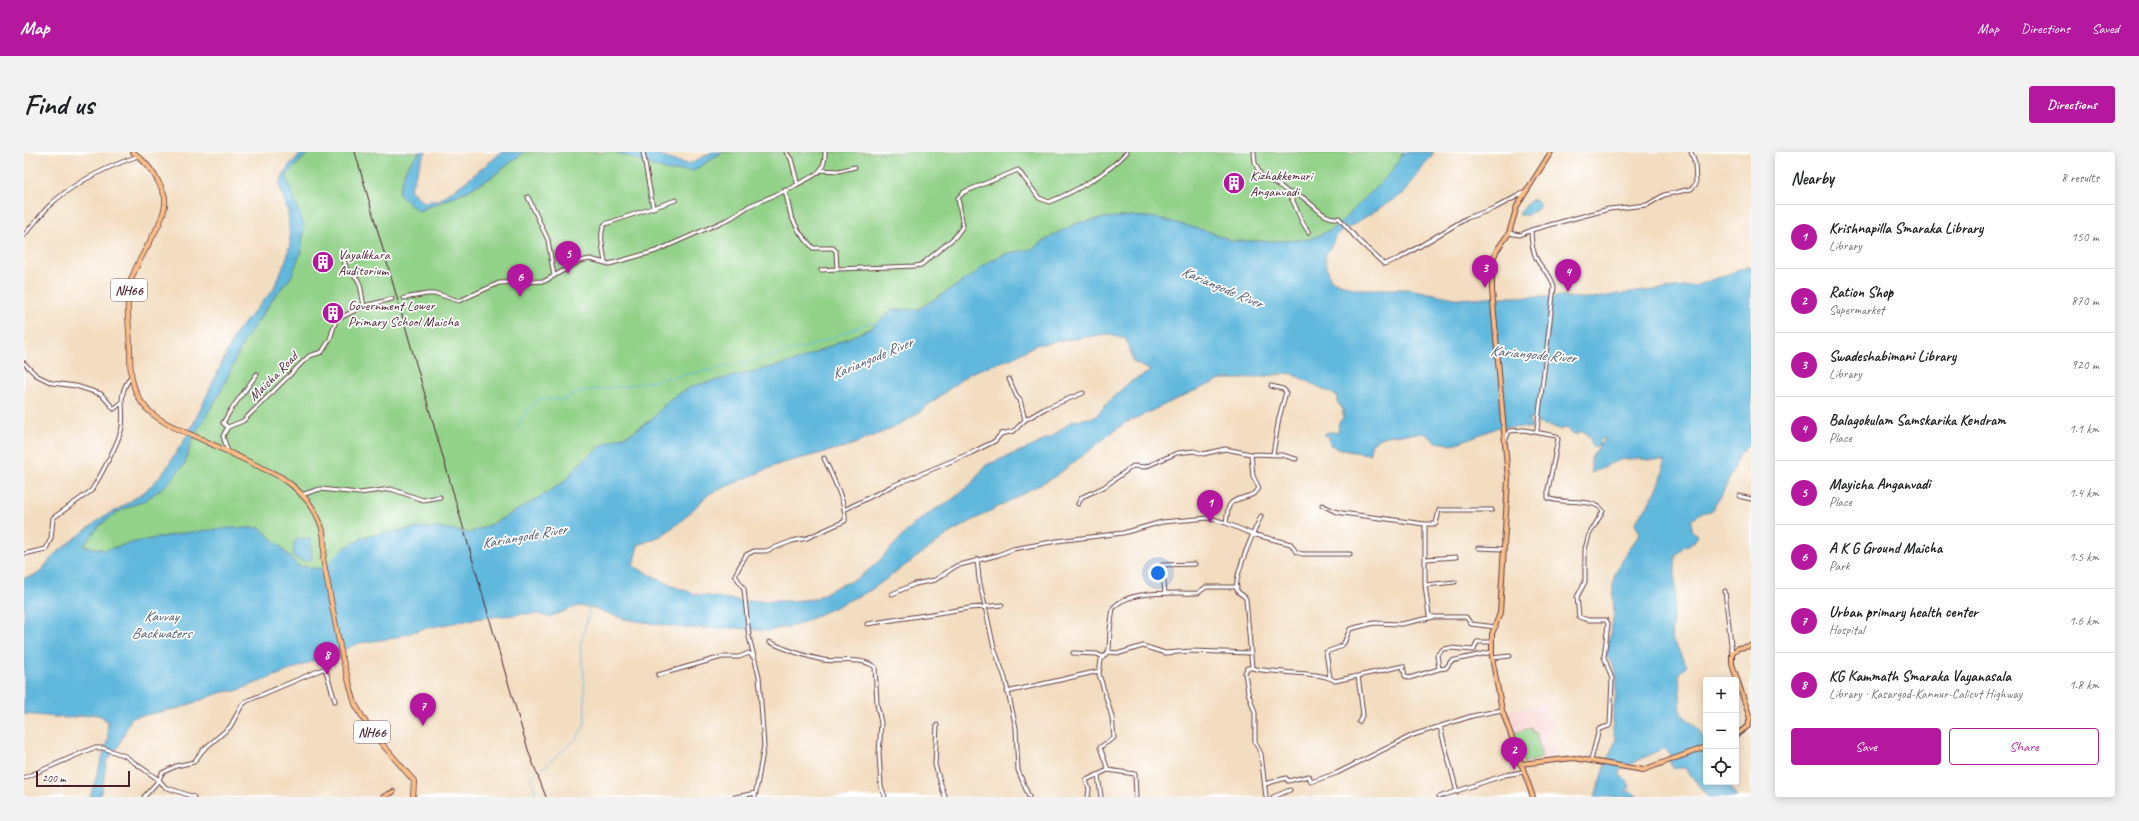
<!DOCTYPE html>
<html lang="en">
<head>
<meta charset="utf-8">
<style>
	body { margin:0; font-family:Caveat,sans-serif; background:#f2f2f2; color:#202124 }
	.controls { position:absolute; right:12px; bottom:12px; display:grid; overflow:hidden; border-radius:4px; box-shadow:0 2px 10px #0003 }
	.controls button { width:36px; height:36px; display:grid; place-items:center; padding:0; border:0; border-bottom:1px solid #e0e0e0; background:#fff; color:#202124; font:20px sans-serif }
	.scale { position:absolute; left:12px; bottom:10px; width:94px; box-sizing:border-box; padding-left:4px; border:2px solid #4a1f2b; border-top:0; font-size:11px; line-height:14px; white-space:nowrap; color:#4a1f2b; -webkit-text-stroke:3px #fff; paint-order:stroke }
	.you { position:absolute; left:1134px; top:421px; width:14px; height:14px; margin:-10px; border:3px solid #fff; border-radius:50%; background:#1a73e8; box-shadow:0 0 0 6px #1a73e833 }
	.badge { display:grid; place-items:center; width:26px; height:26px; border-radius:50%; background:#b5179e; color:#fff; font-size:13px; font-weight:700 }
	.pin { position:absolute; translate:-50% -33px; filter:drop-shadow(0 1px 2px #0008) }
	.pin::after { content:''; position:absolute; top:21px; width:14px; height:12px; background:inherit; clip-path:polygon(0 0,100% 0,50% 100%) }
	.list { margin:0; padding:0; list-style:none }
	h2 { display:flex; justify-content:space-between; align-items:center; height:52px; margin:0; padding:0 16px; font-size:17px }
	h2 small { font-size:13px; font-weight:400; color:#757577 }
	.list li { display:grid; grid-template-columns:26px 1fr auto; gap:12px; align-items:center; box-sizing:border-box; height:64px; padding:0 16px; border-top:1px solid #e0e0e0 }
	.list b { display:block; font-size:15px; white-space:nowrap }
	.list p { margin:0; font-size:13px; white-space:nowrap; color:#757577 }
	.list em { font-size:13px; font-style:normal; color:#757577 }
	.actions { display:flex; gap:8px; padding:12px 16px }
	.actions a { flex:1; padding:9px 0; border:1px solid #b5179e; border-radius:4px; text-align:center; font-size:14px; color:#b5179e }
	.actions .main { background:#b5179e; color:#fff }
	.icon { flex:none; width:22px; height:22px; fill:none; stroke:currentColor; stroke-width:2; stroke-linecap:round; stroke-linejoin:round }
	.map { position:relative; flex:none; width:1727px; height:645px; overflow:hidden; border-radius:4px }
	header { display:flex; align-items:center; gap:24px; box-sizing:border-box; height:56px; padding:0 20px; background:#b5179e; color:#fff }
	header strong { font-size:19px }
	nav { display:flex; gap:22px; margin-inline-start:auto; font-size:14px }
	.intro { display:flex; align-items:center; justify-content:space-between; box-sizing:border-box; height:96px; padding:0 24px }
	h1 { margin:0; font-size:28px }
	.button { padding:10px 18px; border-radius:4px; background:#b5179e; color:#fff; font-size:14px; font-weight:700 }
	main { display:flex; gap:24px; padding:0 24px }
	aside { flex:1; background:#fff; border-radius:4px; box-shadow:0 2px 10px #0003 }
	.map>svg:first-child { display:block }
</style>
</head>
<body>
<header>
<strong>Map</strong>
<nav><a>Map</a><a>Directions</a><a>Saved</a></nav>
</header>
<div class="intro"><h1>Find us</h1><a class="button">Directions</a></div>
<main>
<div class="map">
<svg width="1727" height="645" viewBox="0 0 1727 645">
	<rect width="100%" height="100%" fill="#fff"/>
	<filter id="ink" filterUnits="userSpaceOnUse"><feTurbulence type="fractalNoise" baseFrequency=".025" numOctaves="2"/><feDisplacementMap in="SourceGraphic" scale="8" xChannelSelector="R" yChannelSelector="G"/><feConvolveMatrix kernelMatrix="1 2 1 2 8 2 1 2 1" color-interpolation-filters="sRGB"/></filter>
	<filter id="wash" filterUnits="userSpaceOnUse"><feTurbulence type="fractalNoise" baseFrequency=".012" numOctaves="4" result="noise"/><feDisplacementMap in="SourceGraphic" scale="16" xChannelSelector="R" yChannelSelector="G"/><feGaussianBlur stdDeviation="0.9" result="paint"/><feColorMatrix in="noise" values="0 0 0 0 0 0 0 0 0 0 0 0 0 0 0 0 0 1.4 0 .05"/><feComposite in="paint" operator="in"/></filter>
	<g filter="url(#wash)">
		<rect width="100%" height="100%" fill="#f3ddc0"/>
		<path fill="#f7d0cd" d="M1521 551 1532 580 1527 582 1534 604 1500 614 1481 560Z"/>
		<path fill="#93d289" stroke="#6e785a" d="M285 0H396L382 16 374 41 395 59 443 39 466 26 501 0H591L618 9 669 19 699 0H1379L1369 18 1311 76 1286 87 1260 89H1209L1183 79 1133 66 1107 64 1082 66 1054 71 1031 82 1008 97 980 102 961 112 949 123 893 158H868L847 176 773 209 669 234 646 247 628 267 605 282 580 292 557 310 540 330 516 345 470 371 445 381 419 376H394L343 384 320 396 300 417 274 414 256 394 236 376 158 381 107 391 81 398 58 393 76 373 97 358 122 348 143 332 161 312 168 287 196 241 219 191 250 145 267 125 270 49 262 24Z
			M1507 576 1509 581 1512 580 1518 606 1500 611 1489 581Z"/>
		<path fill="#60b8dd" stroke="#556c84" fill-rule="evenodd" d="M279 0H285L262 24 280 74 277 100 267 125 250 145 219 191 196 241 168 287 161 312 143 332 122 348 97 358 76 373 59 394 81 398 107 391 158 381 208 376H236L256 394 274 414 299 417 320 396 343 384 394 376H419L445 381 470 371 516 345 540 330 557 310 580 292 606 282 628 267 646 247 669 234 773 209 847 176 868 158H893L949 123 961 112 980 102 1008 97 1031 82 1054 71 1082 66 1107 64 1133 66 1183 79 1209 89H1260L1286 87 1311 76 1369 18 1379 0H1410L1380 41 1314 82 1301 104 1306 127 1332 137H1385L1436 147 1462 145H1543L1568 147 1594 142 1670 134 1727 114V291L1715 303 1699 341 1687 359 1677 361 1668 367 1667 377 1674 384 1669 391 1659 395 1652 403 1651 414V444L1647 485 1663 514 1655 521 1657 562C1688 585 1682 595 1682 630H1702L1713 645H1684L1661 616H1650L1646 610V602L1640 596 1596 617V624L1603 628 1606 635 1601 641 1607 639 1614 645H1571L1580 615 1592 588C1584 570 1592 554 1592 534 1593 529 1593 522 1590 516 1588 510 1583 508 1582 501 1582 495 1588 476 1589 468 1591 454 1587 439 1590 425 1593 414 1609 392 1616 381L1611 371C1623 354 1641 331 1640 309 1625 309 1607 304 1593 309 1584 312 1576 318 1567 321V306L1581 286 1574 288 1576 293 1569 295 1566 288 1568 285 1563 284 1564 282 1555 279 1554 283 1546 280V277L1538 276 1537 278 1523 272 1522 274 1516 271 1515 273 1513 269 1504 267 1508 276 1475 275 1428 293 1413 290 1400 281 1367 283 1356 286 1348 291 1345 302 1323 299 1306 293 1305 284 1300 283 1303 280H1314L1315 270 1319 267V257L1313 250V244L1266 221 1217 227H1199L1170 239 1099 272 1032 324 929 379 847 438 773 473 743 479 714 476H659L600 467 570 456 554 454 525 465 514 462H499L449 467 398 477 370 486 336 491 212 539 199 540 155 556 107 566 94 595 83 609 76 645H66L84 587 83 569 77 564 69 562 44 566 0 562V426L14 422 31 402 80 364 93 358 120 340 131 330 142 317 167 277 213 179 249 138 263 105 266 91 264 60 255 32 265 13ZM1081 182 1102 187 1109 210 1127 219 1106 230 1088 246 1071 265 1048 269 1030 283 1009 294 962 313 948 331 929 347 908 359 889 373 854 410 835 426 812 435 791 447 767 449H718L671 442 651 435 609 414 614 393 637 384 656 370 685 342 755 312 825 294 869 276 890 264 946 221 991 205 1011 193Z
			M396 0H402L397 8 386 38 400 50 415 48 441 30 478 0H501L466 26 443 39 394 59 374 42 382 16Z
			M591 0H628L650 9 665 12 688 0H699L669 19H644Z
			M1511 47 1516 52 1513 58 1503 63H1494L1506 49Z
			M276 386 286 387 288 407C281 410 275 409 269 404L270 390Z"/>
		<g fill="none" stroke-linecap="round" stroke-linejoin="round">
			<path stroke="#60b8dd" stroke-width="1" d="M491 280 502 260 515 247 539 248 558 239 602 234 697 216 786 194 847 170 852 172
				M518 617 553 586 561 572 560 524 556 493 565 461 564 455
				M514 621 515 620
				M511 623 508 625 512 645"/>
		</g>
	</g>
	<g filter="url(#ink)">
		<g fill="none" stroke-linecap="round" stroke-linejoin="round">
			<g stroke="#633c41" stroke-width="5">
				<path id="minor" d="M619 0 629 56
					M762 0 767 7 773 30
					M1230 0 1231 11 1237 24C1246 29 1258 33 1264 41 1273 53 1275 69 1285 80
					M797 18 815 19 831 15
					M761 38 767 64 776 81 789 96H809L812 99 813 117 891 114 897 113 931 85 939 74 934 46 940 40 994 18 1015 46 1025 50C1050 40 1085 21 1103 0
					M1263 40C1268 41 1274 42 1278 45 1291 53 1299 68 1315 66L1333 87 1360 112 1376 106 1443 66 1471 56 1501 40
					M504 45 524 88 530 124
					M1507 78C1507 91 1509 104 1517 114 1525 125 1525 120 1530 135L1513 278
					M1485 81 1496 83 1507 78 1585 57 1623 53 1640 43 1667 37 1672 32 1671 11 1667 0
					M0 83C8 74 16 64 24 55 48 31 83 15 114 4
					M320 108 323 119C339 126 336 137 340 154
					M581 111C580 101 574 81 581 72L652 48
					M797 118 813 117
					M380 146 403 142H414L435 149 475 131 521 129 556 109 566 107 585 112 632 99 707 66 725 54 768 36C783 24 802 26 801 0
					M0 211 12 223 28 231 52 234 77 242 90 257 97 251
					M1247 234 1259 237 1262 240 1255 266 1249 302
					M1001 268 1022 256 1059 241
					M204 275 199 271 206 259 233 222
					M1482 287 1485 279 1500 278 1532 284 1534 287 1524 338V346C1537 353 1571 345 1579 359L1565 383 1561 397V430L1553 445 1555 465 1564 468H1582L1584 472 1580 505 1588 527 1586 572 1585 574 1575 577 1567 608
					M204 300 199 284 204 275 219 269 285 204 298 200 306 187 312 168 340 154 368 147
					M1227 302 1258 303 1272 307
					M277 343 296 337 335 341 367 337 399 348 416 345
					M1715 344 1727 347
					M1054 352 1058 345 1080 335 1109 314 1121 315 1153 301 1170 299 1179 302 1201 297 1227 302 1229 324 1235 336C1229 348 1211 343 1205 354 1203 359 1203 366 1202 371
					M1298 353 1310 359 1318 361 1401 372V433L1405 463 1410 465H1442L1447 472 1472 475
					M820 358 868 334 947 301 971 289 977 282 990 279 1001 268 996 248 993 245 985 227
					M1237 364C1231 377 1209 426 1213 438 1215 443 1220 442 1222 447L1228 516H1223L1221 521 1224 540 1231 561V590L1237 602 1242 645
					M1401 372H1412L1415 358H1468
					M1454 396 1479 397
					M0 402 22 397 27 386 29 366 67 339C76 325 95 290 98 275 101 253 92 246 107 224
					M953 407 955 427 970 496 981 526 992 576 994 618 1005 645
					M1402 407 1432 405
					M1401 433 1431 430
					M1701 439 1708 501
					M1141 441 1138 413 1171 412
					M868 442 891 432 911 428 932 414 974 403 989 397 1033 389 1099 381 1138 370 1185 366 1202 371 1228 382 1267 392 1272 400 1278 402H1326
					M843 472 946 456 978 453
					M745 490C763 498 780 504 799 508 817 511 835 504 851 515L853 552 857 571 855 602 857 634 861 645
					M1083 500 1096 501 1119 494 1141 501 1168 499 1227 501
					M1049 501 1073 502 1079 505
					M1468 506 1486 504
					M1228 516C1248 522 1298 519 1311 529L1379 514 1381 524 1385 526 1415 517 1413 503 1419 497 1426 496 1450 498 1453 490H1467
					M1415 517 1422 516 1427 509 1468 500
					M634 523 698 505H715L725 501 730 506
					M1334 524 1339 562 1335 570
					M1306 526 1302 500 1316 495 1320 491 1326 477 1350 471 1377 472 1410 465
					M983 540 1075 519
					M913 573 911 613 921 645
					M1416 575 1433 640
					M1084 618 1111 622 1112 645
					M1074 623 1077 645
					M0 626 69 596H79L101 604 135 628 141 635 170 645
					M1241 632 1262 626 1264 629 1285 624 1287 630 1313 621 1389 583 1448 564 1478 558
					M120 645 135 628 138 621 152 614 170 610 179 598 206 575 218 553 223 549 301 516 311 549
					M711 645 732 641
					M731 645 740 594 735 524 725 485 720 437 711 423 722 403 730 399H742L768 389 783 386 821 369C823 352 807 322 800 306
					M1064 645 1065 637 1062 628 1084 618 1076 595 1090 586 1088 565 1075 522 1077 508 1085 498 1086 478 1089 456C1105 437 1150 442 1174 441L1182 435H1213
					M1249 645 1266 638
					M1415 645 1481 623 1499 620"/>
			</g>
			<g stroke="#633c41" stroke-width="6">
				<path id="major" d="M1712 583 1724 574 1726 566 1708 512V501L1714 496 1727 494
					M1496 612 1550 606 1619 618 1682 595
					M359 645 369 640
					M1509 645 1478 558 1468 506V482L1476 461 1484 327 1468 138V109L1473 98 1485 81 1493 54 1527 0"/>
			</g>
			<g stroke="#633c41" stroke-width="6">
				<path id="highway" d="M109 0C120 8 128 18 134 29 137 35 140 40 141 46 144 70 111 107 106 132 101 154 106 177 106 199 106 220 107 239 122 256 136 271 159 279 177 287 204 300 230 312 257 325 285 344 306 372 299 407L318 505 331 552 346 578 390 629 389 645"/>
			</g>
			<use href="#minor" stroke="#fff" stroke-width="3"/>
			<use href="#major" stroke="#f8bd88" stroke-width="4"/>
			<use href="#highway" stroke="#f8bd88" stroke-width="4.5"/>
			<path stroke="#4a1f2b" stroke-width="1" d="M331 0 476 503 505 601 522 645"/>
		</g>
	</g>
	<defs>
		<g id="building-disc" transform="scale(1.15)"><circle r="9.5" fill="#b5179e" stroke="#fff"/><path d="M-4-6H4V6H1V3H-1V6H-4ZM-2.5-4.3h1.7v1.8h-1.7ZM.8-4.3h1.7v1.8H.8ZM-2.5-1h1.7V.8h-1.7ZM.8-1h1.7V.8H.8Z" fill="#fff"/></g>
	</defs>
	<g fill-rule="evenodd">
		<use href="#building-disc" x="1210" y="31"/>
		<use href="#building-disc" x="299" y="110"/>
		<use href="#building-disc" x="309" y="161"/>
	</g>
	<g text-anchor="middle" stroke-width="3.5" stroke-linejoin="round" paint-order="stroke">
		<g fill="#fff" stroke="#80626b" stroke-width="1">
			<rect x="87" y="127" width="36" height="22" rx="3"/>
			<rect x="330" y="569" width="36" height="22" rx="3"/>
		</g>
		<g font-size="13" font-weight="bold" fill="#4a1f2b">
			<text x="105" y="143">NH66</text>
			<text x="348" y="585">NH66</text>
		</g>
		<g font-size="14" fill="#4a1f2b" stroke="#fff" text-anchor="start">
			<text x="1226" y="28">Kizhakkemuri<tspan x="1226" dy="16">Anganvadi</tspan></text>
			<text x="314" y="107">Vayalkkara<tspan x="314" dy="16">Auditorium</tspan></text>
			<text x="324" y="158">Government Lower<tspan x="324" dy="16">Primary School Maicha</tspan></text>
		</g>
		<g font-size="14" fill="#4a1f2b" stroke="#fff">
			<text transform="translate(249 224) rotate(-45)" y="5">Maicha Road</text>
		</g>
		<g font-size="15" font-style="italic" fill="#535c72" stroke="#fff">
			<text transform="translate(1198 135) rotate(23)" y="5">Kariangode River</text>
			<text transform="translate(1509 202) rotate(5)" y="5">Kariangode River</text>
			<text transform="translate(848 206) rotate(-23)" y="5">Kariangode River</text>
			<text transform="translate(500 384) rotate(-10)" y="5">Kariangode River</text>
			<text x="137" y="469">Kavvay<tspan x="137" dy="17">Backwaters</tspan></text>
		</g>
	</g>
</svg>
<div class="controls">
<button>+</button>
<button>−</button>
<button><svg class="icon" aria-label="locate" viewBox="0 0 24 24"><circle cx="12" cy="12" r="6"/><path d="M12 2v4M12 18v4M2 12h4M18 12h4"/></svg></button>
</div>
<div class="scale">200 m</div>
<div class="you"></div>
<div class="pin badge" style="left:1186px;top:371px">1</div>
<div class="pin badge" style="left:1490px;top:618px">2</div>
<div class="pin badge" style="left:1461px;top:136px">3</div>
<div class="pin badge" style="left:1544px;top:140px">4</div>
<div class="pin badge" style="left:544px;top:122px">5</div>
<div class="pin badge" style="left:496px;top:145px">6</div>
<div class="pin badge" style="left:399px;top:574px">7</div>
<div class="pin badge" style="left:303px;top:523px">8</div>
</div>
<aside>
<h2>Nearby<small>8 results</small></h2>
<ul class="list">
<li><span class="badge">1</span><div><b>Krishnapilla Smaraka Library</b><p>Library</p></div><em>150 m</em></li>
<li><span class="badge">2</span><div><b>Ration Shop</b><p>Supermarket</p></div><em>870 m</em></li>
<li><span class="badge">3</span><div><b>Swadeshabimani Library</b><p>Library</p></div><em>920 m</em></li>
<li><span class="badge">4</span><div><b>Balagokulam Samskarika Kendram</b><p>Place</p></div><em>1.1 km</em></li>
<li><span class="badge">5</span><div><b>Mayicha Anganvadi</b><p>Place</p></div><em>1.4 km</em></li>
<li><span class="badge">6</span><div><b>A K G Ground Maicha</b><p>Park</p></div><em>1.5 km</em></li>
<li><span class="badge">7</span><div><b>Urban primary health center</b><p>Hospital</p></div><em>1.6 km</em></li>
<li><span class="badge">8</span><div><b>KG Kammath Smaraka Vayanasala</b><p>Library · Kasargod-Kannur-Calicut Highway</p></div><em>1.8 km</em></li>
</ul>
<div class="actions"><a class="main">Save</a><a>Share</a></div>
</aside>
</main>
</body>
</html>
